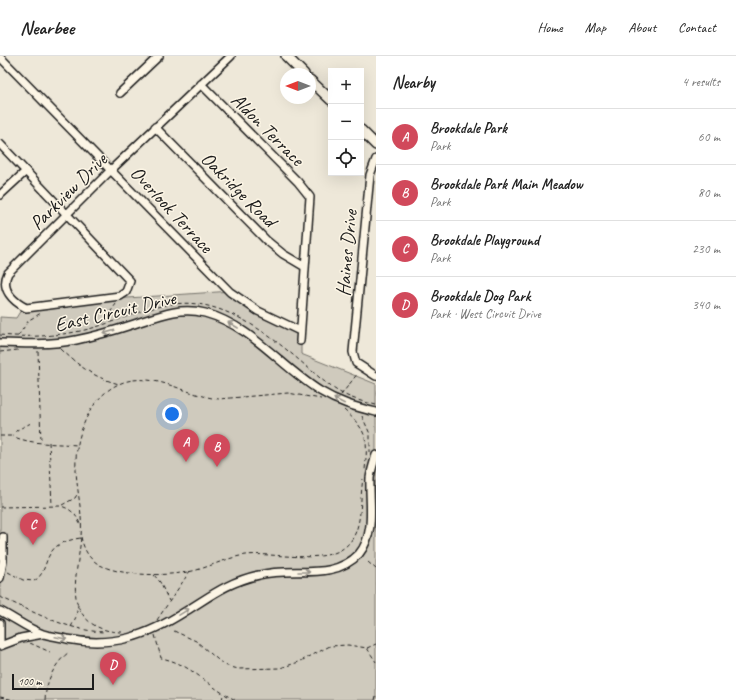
<!DOCTYPE html>
<html lang="en">
<head>
<meta charset="utf-8">
<style>
	body { margin:0; font-family:Caveat,sans-serif; background:#f6f6f6; color:#222 }
	.controls { position:absolute; right:12px; top:12px; display:grid; overflow:hidden; border-radius:0px; box-shadow:0 4px 16px #0002 }
	.controls button { width:36px; height:36px; display:grid; place-items:center; padding:0; border:0; border-bottom:1px solid #e0e0e0; background:#fff; color:#222; font:20px sans-serif }
	.compass { position:absolute; left:280px; top:12px; width:36px; height:36px; border-radius:50%; background:#fff; box-shadow:0 4px 16px #0002; rotate:270deg }
	.scale { position:absolute; left:12px; bottom:10px; width:82px; box-sizing:border-box; padding-left:4px; border:2px solid #1c1c1c; border-top:0; font-size:11px; line-height:14px; white-space:nowrap; color:#1c1c1c; -webkit-text-stroke:3px #fcf5e5; paint-order:stroke }
	.you { position:absolute; left:172px; top:358px; width:14px; height:14px; margin:-10px; border:3px solid #fff; border-radius:50%; background:#1a73e8; box-shadow:0 0 0 6px #1a73e833 }
	.badge { display:grid; place-items:center; width:26px; height:26px; border-radius:50%; background:#d1495b; color:#fff; font-size:13px; font-weight:700 }
	.pin { position:absolute; translate:-50% -33px; filter:drop-shadow(0 1px 2px #0008) }
	.pin::after { content:''; position:absolute; top:21px; width:14px; height:12px; background:inherit; clip-path:polygon(0 0,100% 0,50% 100%) }
	.list { margin:0; padding:0; list-style:none }
	h2 { display:flex; justify-content:space-between; align-items:center; height:52px; margin:0; padding:0 16px; font-size:17px }
	h2 small { font-size:13px; font-weight:400; color:#767676 }
	.list li { display:grid; grid-template-columns:26px 1fr auto; gap:12px; align-items:center; box-sizing:border-box; height:56px; padding:0 16px; border-top:1px solid #e0e0e0 }
	.list b { display:block; font-size:15px; white-space:nowrap }
	.list p { margin:0; font-size:13px; white-space:nowrap; color:#767676 }
	.list em { font-size:13px; font-style:normal; color:#767676 }
	.icon { flex:none; width:22px; height:22px; fill:none; stroke:currentColor; stroke-width:2; stroke-linecap:round; stroke-linejoin:round }
	.map { position:relative; flex:none; width:376px; height:644px; overflow:hidden }
	header { display:flex; align-items:center; gap:24px; box-sizing:border-box; height:56px; padding:0 20px; background:#fff; border-bottom:1px solid #e0e0e0 }
	header strong { font-size:19px }
	nav { display:flex; gap:22px; margin-inline-start:auto; font-size:14px }
	main { display:flex }
	aside { flex:1; background:#fff }
	.map>svg:first-child { display:block }
</style>
</head>
<body>
<header>
<strong>Nearbee</strong>
<nav><a>Home</a><a>Map</a><a>About</a><a>Contact</a></nav>
</header>
<main>
<div class="map">
<svg width="376" height="644" viewBox="0 0 376 644">
	<rect width="100%" height="100%" fill="#eee8d9"/>
	<filter id="ink" filterUnits="userSpaceOnUse"><feTurbulence type="fractalNoise" baseFrequency=".025" numOctaves="2"/><feDisplacementMap in="SourceGraphic" scale="8" xChannelSelector="R" yChannelSelector="G"/><feConvolveMatrix kernelMatrix="1 2 1 2 8 2 1 2 1" color-interpolation-filters="sRGB"/></filter>
	<g filter="url(#ink)">
		<path fill="#cfcabd" stroke="#76736c" d="M232 235 301 280V298L376 328V644H0V261L16 262 24 249Z"/>
		<g fill="none" stroke-linecap="round" stroke-linejoin="round">
			<g stroke="#1c1c1c" stroke-width="10">
				<path id="minor" d="M0 1 230 236 258 255 300 275
					M201 28 298 126 310 141 300 285
					M120 37 159 0
					M155 71 266 184 283 198 305 211
					M0 88 130 225 126 236 120 240 26 252C13 245 0 233 8 217L112 113 231 0
					M376 103 370 119 353 296 356 307 376 320
					M0 139 26 115
					M0 287C25 288 51 289 76 284 95 280 113 275 131 269 156 261 178 250 205 257 252 270 280 310 320 335 338 346 355 351 376 356
					M0 522 3 505V481
					M0 555C14 562 28 573 43 578 50 580 59 581 67 583 113 592 147 580 186 555 212 539 228 526 259 519 293 510 332 526 359 498 376 477 369 448 370 422 371 415 374 406 376 399
					M0 567V589
					M0 590 21 582 43 578"/>
			</g>
			<g stroke="#1c1c1c" stroke-width="12">
				<path id="major" d="M286 0 304 18
					M310 24 331 44
					M361 74 376 89"/>
			</g>
			<path stroke="#1c1c1c" stroke-width="1" stroke-dasharray="4 3" stroke-linecap="butt" d="M102 268 116 248
				M0 279C31 282 66 280 96 271 133 260 168 240 208 250 245 259 277 285 306 310 317 319 328 330 341 337 352 343 364 346 376 349
				M18 280 29 264 41 257
				M61 293C80 311 93 321 119 328
				M38 295 41 386
				M0 296 18 294
				M341 339 358 317
				M344 354C368 375 368 383 365 414
				M362 360 370 378V397
				M31 367 17 374 12 380C32 389 55 387 77 389
				M0 380H11
				M49 386 52 449
				M62 449 75 442 78 437
				M0 451 61 450C71 453 76 458 80 468
				M81 481C83 490 87 500 94 505 114 522 176 521 200 513 216 508 230 501 246 499 273 496 323 509 345 491 364 476 359 445 363 423
				M368 506 376 513
				M8 516 23 524 34 525C46 518 44 505 52 495 57 487 72 483 81 482
				M154 519 160 526 169 545
				M0 541C34 556 68 575 105 576
				M157 564 190 515
				M71 571 76 561 78 549
				M174 575 196 585 224 609 238 613 280 612 299 606 330 590 348 589 367 592 376 606
				M122 576C103 576 86 569 78 550 71 530 80 500 81 480 83 458 77 436 76 414 74 381 90 337 124 326 155 316 188 340 219 343L288 337 321 343
				M155 579 161 602C193 608 208 632 236 644
				M30 587 50 596
				M367 592 376 588
				M0 641 15 644
				M45 644C46 625 54 608 69 596
				M222 644 223 639
				M375 644 376 640"/>
			<use href="#minor" stroke="#fcf5e5" stroke-width="7"/>
			<use href="#major" stroke="#fcf5e5" stroke-width="9"/>
		</g>
		<defs><path id="oneway-shaft" d="M-6 0H5M1.5-3L5.5 0L1.5 3" fill="none" stroke-width="1.6" stroke-linecap="round" stroke-linejoin="round"/></defs>
		<g stroke="#97938b">
			<use href="#oneway-shaft" transform="translate(233 269) rotate(-150)"/>
			<use href="#oneway-shaft" transform="translate(109 276) rotate(164)"/>
			<use href="#oneway-shaft" transform="translate(339 345) rotate(-153)"/>
			<use href="#oneway-shaft" transform="translate(304 516)"/>
			<use href="#oneway-shaft" transform="translate(184 556) rotate(-32)"/>
			<use href="#oneway-shaft" transform="translate(61 582) rotate(12)"/>
		</g>
	</g>
	<g text-anchor="middle" stroke-width="3" stroke-linejoin="round" paint-order="stroke">
		<g font-size="20" fill="#1c1c1c" stroke="#fcf5e5">
			<text transform="translate(268 73) rotate(45)" y="7">Aldon Terrace</text>
			<text transform="translate(239 133) rotate(45)" y="7">Oakridge Road</text>
			<text transform="translate(68 135) rotate(-45)" y="7">Parkview Drive</text>
			<text transform="translate(172 153) rotate(47)" y="7">Overlook Terrace</text>
			<text transform="translate(346 197) rotate(-85)" y="7">Haines Drive</text>
			<text transform="translate(115 255) rotate(-13)" y="7">East Circuit Drive</text>
		</g>
	</g>
</svg>
<div class="controls">
<button>+</button>
<button>−</button>
<button><svg class="icon" aria-label="locate" viewBox="0 0 24 24"><circle cx="12" cy="12" r="6"/><path d="M12 2v4M12 18v4M2 12h4M18 12h4"/></svg></button>
</div>
<svg class="compass" viewBox="-18 -18 36 36"><path d="M0-13l5 13h-10z" fill="#e53935"/><path d="M0 13l5-13h-10z" fill="#767676"/></svg>
<div class="scale">100 m</div>
<div class="you"></div>
<div class="pin badge" style="left:186px;top:406px">A</div>
<div class="pin badge" style="left:217px;top:411px">B</div>
<div class="pin badge" style="left:33px;top:489px">C</div>
<div class="pin badge" style="left:113px;top:629px">D</div>
</div>
<aside>
<h2>Nearby<small>4 results</small></h2>
<ul class="list">
<li><span class="badge">A</span><div><b>Brookdale Park</b><p>Park</p></div><em>60 m</em></li>
<li><span class="badge">B</span><div><b>Brookdale Park Main Meadow</b><p>Park</p></div><em>80 m</em></li>
<li><span class="badge">C</span><div><b>Brookdale Playground</b><p>Park</p></div><em>230 m</em></li>
<li><span class="badge">D</span><div><b>Brookdale Dog Park</b><p>Park · West Circuit Drive</p></div><em>340 m</em></li>
</ul>
</aside>
</main>
</body>
</html>
